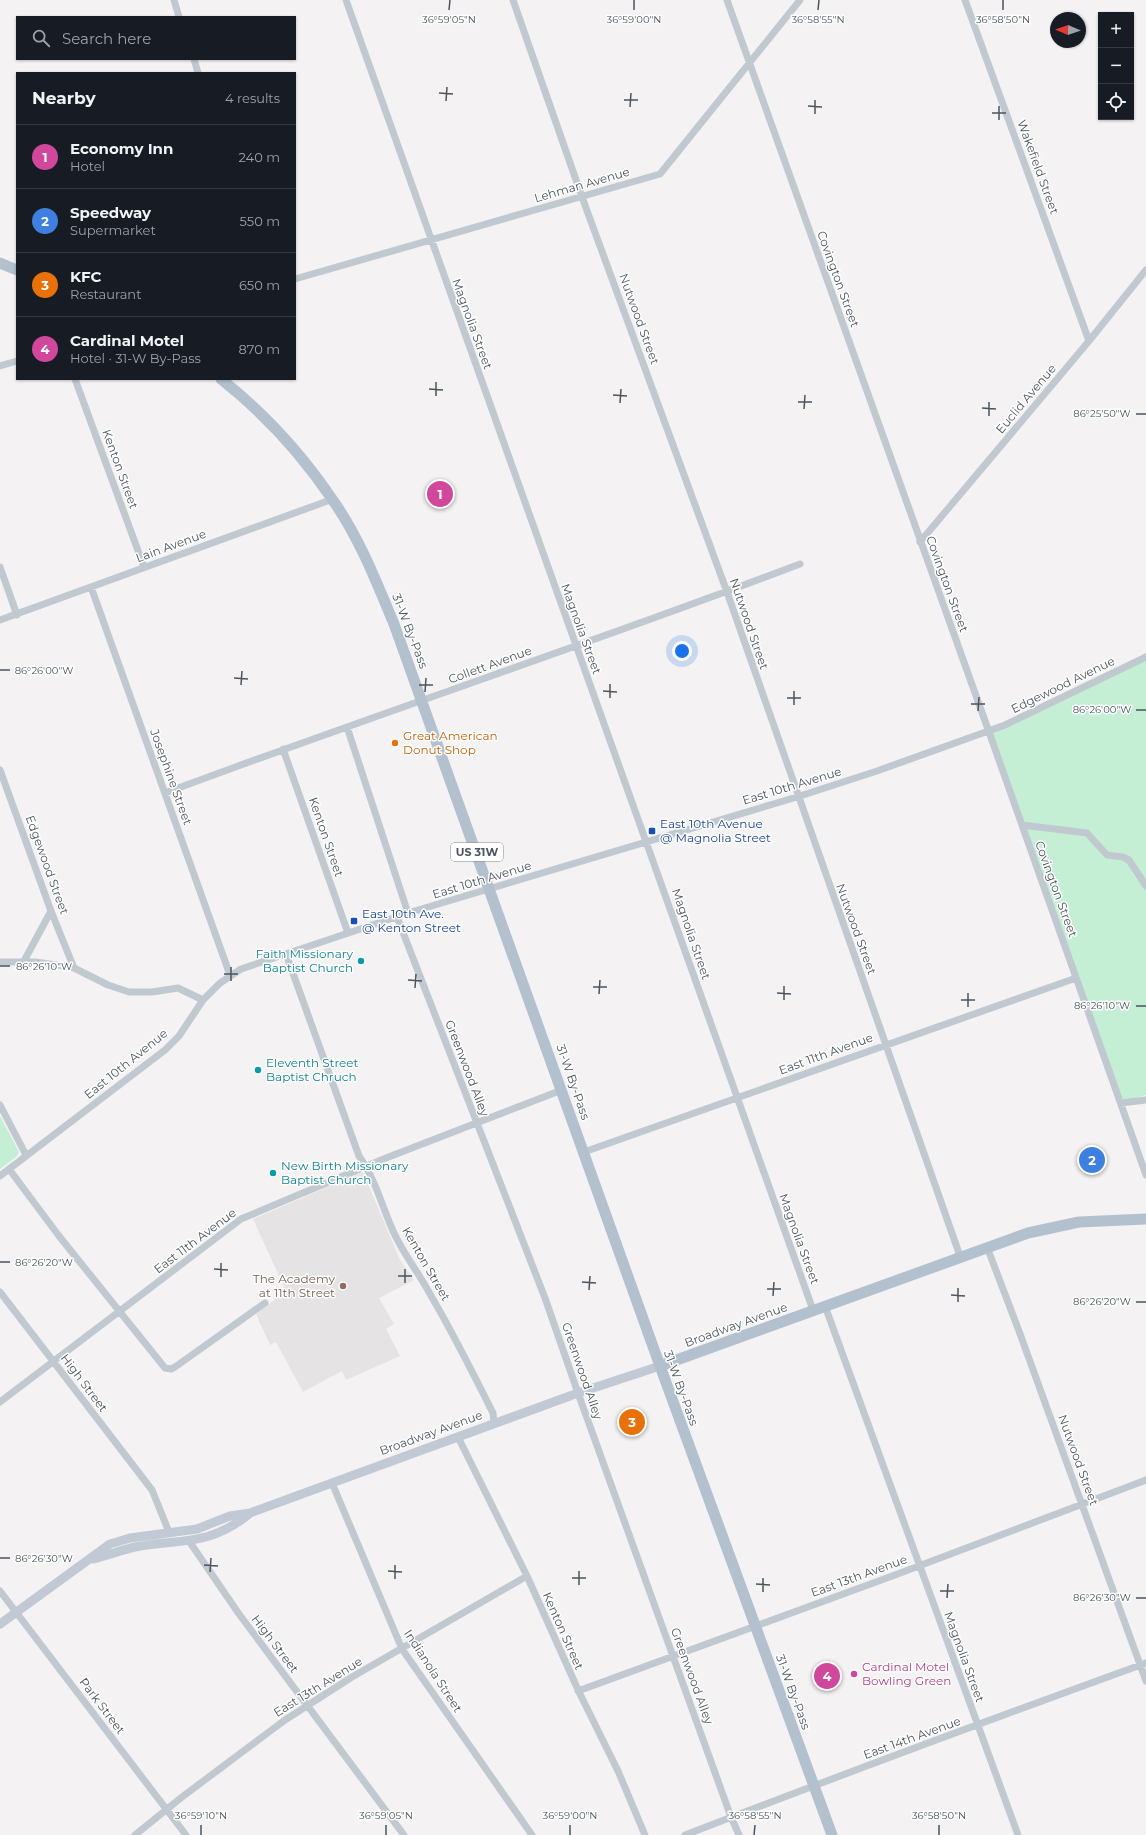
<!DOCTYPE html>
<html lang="en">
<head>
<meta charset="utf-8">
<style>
	body { margin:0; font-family:Montserrat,sans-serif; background:#242831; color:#f1f3f6 }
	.controls { position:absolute; right:12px; top:12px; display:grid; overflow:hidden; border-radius:0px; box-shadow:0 1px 3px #0004 }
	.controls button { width:36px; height:36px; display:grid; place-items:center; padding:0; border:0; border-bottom:1px solid #363941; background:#171b24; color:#f1f3f6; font:20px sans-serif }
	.compass { position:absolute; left:1050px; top:12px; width:36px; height:36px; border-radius:50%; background:#171b24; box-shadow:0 1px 3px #0004; rotate:272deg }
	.you { position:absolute; left:682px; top:651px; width:14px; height:14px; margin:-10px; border:3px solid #fff; border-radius:50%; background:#1a73e8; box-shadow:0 0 0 6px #1a73e833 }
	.badge { display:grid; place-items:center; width:26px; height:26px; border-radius:50%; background:#2270df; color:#fff; font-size:13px; font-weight:700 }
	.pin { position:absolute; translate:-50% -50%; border:2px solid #fff; box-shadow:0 1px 4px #0006 }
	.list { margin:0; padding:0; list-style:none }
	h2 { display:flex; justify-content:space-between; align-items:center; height:52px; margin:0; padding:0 16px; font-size:17px }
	h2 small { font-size:13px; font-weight:400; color:#9ea1a6 }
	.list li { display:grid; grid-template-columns:26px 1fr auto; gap:12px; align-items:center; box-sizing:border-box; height:64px; padding:0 16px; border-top:1px solid #363941 }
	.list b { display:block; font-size:15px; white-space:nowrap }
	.list p { margin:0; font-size:13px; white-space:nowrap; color:#9ea1a6 }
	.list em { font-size:13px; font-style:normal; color:#9ea1a6 }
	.icon { flex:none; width:22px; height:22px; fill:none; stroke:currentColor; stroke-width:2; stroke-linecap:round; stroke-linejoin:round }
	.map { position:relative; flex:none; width:1146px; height:1835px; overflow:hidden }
	.search { position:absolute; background:#171b24; box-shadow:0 1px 3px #0004; left:16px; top:16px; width:280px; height:44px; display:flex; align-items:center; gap:10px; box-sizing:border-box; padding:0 14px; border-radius:0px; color:#9ea1a6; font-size:15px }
	.panel { position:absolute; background:#171b24; box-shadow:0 1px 3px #0004; left:16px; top:72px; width:280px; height:308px; border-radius:0px }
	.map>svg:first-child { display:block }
</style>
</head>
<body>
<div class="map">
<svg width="1146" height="1835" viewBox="0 0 1146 1835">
	<rect width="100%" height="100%" fill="#f4f2f2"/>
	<path fill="#e5e3e4" d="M363 1172 400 1260 414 1280 379 1298 394 1324 386 1329 400 1356 346 1380 342 1371 303 1392 276 1342 270 1345 256 1314 286 1291 253 1219Z"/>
	<path fill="#c4efd5" d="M1146 659V1095L1121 1103 989 732Z
		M0 1116 19 1152 16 1157 0 1169Z"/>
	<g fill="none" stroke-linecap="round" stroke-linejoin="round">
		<path stroke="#c1c9d0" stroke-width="7" d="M174 0 179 17
			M346 0 813 1310
			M513 0 582 197 727 592 960 1256
			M727 0 989 732 1146 1175
			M965 0 1089 341
			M194 59 198 73
			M295 279 660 174 800 0
			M0 366 17 361
			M75 379 144 567
			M920 542 1089 341 1146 270
			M0 567 17 615
			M91 587 230 975
			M0 620 333 499
			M347 727 408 913
			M283 749 348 933
			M0 770 51 911 74 968
			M165 793C376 714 590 644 800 564
			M1022 825 1087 833 1107 855 1123 857 1129 860 1146 886
			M397 917 545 1298 578 1393 731 1817 739 1835
			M286 954 359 1156C376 1180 382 1207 394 1233 404 1255 419 1273 430 1294 453 1333 473 1373 493 1413L494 1424
			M24 961 51 911
			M0 962H35L64 966 74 968 108 985 129 992H152L178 988 203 1000
			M1121 1103 1146 1100
			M0 1105 26 1155
			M584 1152 1076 978
			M9 1169 59 1236 165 1368 171 1369 175 1367 265 1303
			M0 1176 165 1050 179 1036 203 1000 220 983 241 969 408 913 797 797 877 771 1005 725 1146 657
			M987 1247 1019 1331 1146 1681
			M0 1292 152 1490 169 1532
			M825 1306 1018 1835
			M0 1402 241 1219 386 1158 562 1090
			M458 1437 527 1576 579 1692 618 1771 645 1835
			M332 1483 402 1649 532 1835
			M189 1541 239 1614 404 1835
			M0 1591 186 1835
			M578 1691 895 1575 1146 1480
			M135 1835 182 1797 285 1720 352 1677 527 1576
			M685 1835C838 1776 992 1719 1146 1663"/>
		<path stroke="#c1cad4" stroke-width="9" d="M93 1559C107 1556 121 1550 135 1547 180 1539 210 1546 249 1514
			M0 1624 110 1544 130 1538 197 1529 230 1516 250 1513 578 1393 660 1366"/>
		<path stroke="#b3c1cf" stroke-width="11" d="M0 263 17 270
			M221 379C264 413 301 453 332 499 359 537 376 581 394 624L660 1366 832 1835
			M660 1366 1028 1233 1079 1222 1146 1219"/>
	</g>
	<path fill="none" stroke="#4a555f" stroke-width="1.5" d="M449 10 450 0M634 10V0M818 10 819 0M1003 10V0M439 93 453 94M624 100H638M446 101 447 87M808 106 822 107M630 107 631 93M992 113H1006M815 114V100M999 120V106M429 389 443 390M613 395 627 396M436 396V382M798 402H812M620 403 621 389M982 408 996 409M804 409 805 395M1136 414H1146M989 416V402M0 670H10M234 678 248 679M241 685 242 671M419 685H433M603 691 617 692M425 692 426 678M610 698V684M787 698H801M971 704H985M794 705V691M1136 710H1146M978 711 979 697M0 966H10M224 974H238M408 980 422 981M231 981V967M593 987H607M415 988 416 974M777 993 791 994M599 994 600 980M784 1000V986M961 1000H975M1136 1006H1146M968 1007V993M0 1262H10M214 1269 228 1270M398 1276H412M221 1277V1263M582 1282 596 1283M405 1283V1269M767 1289H781M589 1290 590 1276M951 1295 965 1296M773 1296 774 1282M958 1302V1288M1136 1302H1146M0 1558H10M204 1565 218 1566M388 1571 402 1572M210 1572 211 1558M572 1578H586M395 1579V1565M756 1584 770 1585M579 1585V1571M940 1591H954M763 1592V1578M947 1598 948 1584M1136 1598H1146M201 1835V1825M386 1835V1825M570 1835V1825M754 1835 755 1825M939 1835V1825"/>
	<circle fill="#e8710a" stroke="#fff" stroke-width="1.5" cx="395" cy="743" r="4"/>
	<g fill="#1a4fb4" stroke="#fff" stroke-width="1.5">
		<rect x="648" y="827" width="8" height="8" rx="2"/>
		<rect x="350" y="917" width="8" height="8" rx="2"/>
	</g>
	<g fill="#0f9aa8" stroke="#fff" stroke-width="1.5">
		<circle cx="361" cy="961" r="4"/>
		<circle cx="258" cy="1070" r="4"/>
		<circle cx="273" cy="1173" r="4"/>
	</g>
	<circle fill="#8d6e63" stroke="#fff" stroke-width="1.5" cx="343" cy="1286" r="4"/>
	<circle fill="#d1479c" stroke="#fff" stroke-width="1.5" cx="854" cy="1674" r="4"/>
	<g text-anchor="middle" stroke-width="3" stroke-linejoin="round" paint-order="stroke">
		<rect fill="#fff" stroke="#80888f" stroke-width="1" x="451" y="843" width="52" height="18" rx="3"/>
		<g font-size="11" font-weight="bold" fill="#4a555f">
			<text x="477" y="856">US 31W</text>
		</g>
		<g font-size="12" fill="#4a555f" stroke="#fff">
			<text transform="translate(1038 167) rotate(70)" y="4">Wakefield Street</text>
			<text transform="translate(582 185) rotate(-16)" y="4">Lehman Avenue</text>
			<text transform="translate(838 279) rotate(70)" y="4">Covington Street</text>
			<text transform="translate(639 319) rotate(70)" y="4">Nutwood Street</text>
			<text transform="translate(472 324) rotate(70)" y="4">Magnolia Street</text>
			<text transform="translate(1026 399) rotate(-50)" y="4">Euclid Avenue</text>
			<text transform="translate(120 469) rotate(70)" y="4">Kenton Street</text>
			<text transform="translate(171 546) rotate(-20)" y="4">Lain Avenue</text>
			<text transform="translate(947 584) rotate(70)" y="4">Covington Street</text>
			<text transform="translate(749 624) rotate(71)" y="4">Nutwood Street</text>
			<text transform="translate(581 629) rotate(70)" y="4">Magnolia Street</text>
			<text transform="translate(410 631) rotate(69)" y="4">31-W By-Pass</text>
			<text transform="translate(490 665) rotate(-20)" y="4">Collett Avenue</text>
			<text transform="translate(1063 685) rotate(-26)" y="4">Edgewood Avenue</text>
			<text transform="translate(171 777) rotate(70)" y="4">Josephine Street</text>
			<text transform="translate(792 786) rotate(-17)" y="4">East 10th Avenue</text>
			<text transform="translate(326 837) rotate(71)" y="4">Kenton Street</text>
			<text transform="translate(47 865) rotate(70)" y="4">Edgewood Street</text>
			<text transform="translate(482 880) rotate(-17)" y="4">East 10th Avenue</text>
			<text transform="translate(1056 889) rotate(70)" y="4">Covington Street</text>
			<text transform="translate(856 929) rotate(70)" y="4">Nutwood Street</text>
			<text transform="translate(691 934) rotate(71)" y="4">Magnolia Street</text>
			<text transform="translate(826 1054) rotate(-20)" y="4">East 11th Avenue</text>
			<text transform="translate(126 1064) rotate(-39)" y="4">East 10th Avenue</text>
			<text transform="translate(467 1068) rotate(69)" y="4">Greenwood Alley</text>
			<text transform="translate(573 1082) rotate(71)" y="4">31-W By-Pass</text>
			<text transform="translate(799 1239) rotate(70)" y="4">Magnolia Street</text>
			<text transform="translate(195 1241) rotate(-37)" y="4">East 11th Avenue</text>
			<text transform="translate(426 1264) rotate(60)" y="4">Kenton Street</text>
			<text transform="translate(736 1325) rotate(-20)" y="4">Broadway Avenue</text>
			<text transform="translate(582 1371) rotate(71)" y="4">Greenwood Alley</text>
			<text transform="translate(84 1383) rotate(53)" y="4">High Street</text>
			<text transform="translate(681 1388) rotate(70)" y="4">31-W By-Pass</text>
			<text transform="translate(431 1433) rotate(-20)" y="4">Broadway Avenue</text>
			<text transform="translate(1078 1460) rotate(70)" y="4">Nutwood Street</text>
			<text transform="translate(859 1576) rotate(-20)" y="4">East 13th Avenue</text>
			<text transform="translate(563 1631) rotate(66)" y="4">Kenton Street</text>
			<text transform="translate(275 1644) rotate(53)" y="4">High Street</text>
			<text transform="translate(964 1657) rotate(70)" y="4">Magnolia Street</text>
			<text transform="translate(433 1671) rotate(57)" y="4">Indianola Street</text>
			<text transform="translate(692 1676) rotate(70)" y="4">Greenwood Alley</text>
			<text transform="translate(318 1687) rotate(-32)" y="4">East 13th Avenue</text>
			<text transform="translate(793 1692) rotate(70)" y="4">31-W By-Pass</text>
			<text transform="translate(102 1706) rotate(53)" y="4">Park Street</text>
			<text transform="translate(912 1738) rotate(-20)" y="4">East 14th Avenue</text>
		</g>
		<g font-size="12" fill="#c56008" stroke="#fff" text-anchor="start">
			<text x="403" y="740">Great American<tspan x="403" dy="14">Donut Shop</tspan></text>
		</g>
		<g font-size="12" fill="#164399" stroke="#fff" text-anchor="start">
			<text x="660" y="828">East 10th Avenue<tspan x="660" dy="14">@ Magnolia Street</tspan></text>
			<text x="362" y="918">East 10th Ave.<tspan x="362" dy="14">@ Kenton Street</tspan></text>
		</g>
		<g font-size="12" fill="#0d838f" stroke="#fff" text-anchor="start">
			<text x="353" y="958" text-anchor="end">Faith Missionary<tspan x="353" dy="14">Baptist Church</tspan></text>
			<text x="266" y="1067">Eleventh Street<tspan x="266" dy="14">Baptist Chruch</tspan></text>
			<text x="281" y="1170">New Birth Missionary<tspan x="281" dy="14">Baptist Church</tspan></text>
		</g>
		<g font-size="12" fill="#785e54" stroke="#fff" text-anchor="end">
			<text x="335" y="1283">The Academy<tspan x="335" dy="14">at 11th Street</tspan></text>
		</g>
		<g font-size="12" fill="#b23c85" stroke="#fff" text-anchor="start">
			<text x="862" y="1671">Cardinal Motel<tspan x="862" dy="14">Bowling Green</tspan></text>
		</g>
	</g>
	<g font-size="10" text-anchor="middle" fill="#4a555f" stroke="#fff" stroke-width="3" stroke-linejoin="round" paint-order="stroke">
		<text x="449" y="23">36°59'05"N</text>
		<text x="634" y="23">36°59'00"N</text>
		<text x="818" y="23">36°58'55"N</text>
		<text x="1003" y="23">36°58'50"N</text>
		<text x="1102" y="417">86°25'50"W</text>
		<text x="44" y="674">86°26'00"W</text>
		<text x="1102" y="713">86°26'00"W</text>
		<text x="44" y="970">86°26'10"W</text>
		<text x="1102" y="1009">86°26'10"W</text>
		<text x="44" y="1266">86°26'20"W</text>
		<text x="1102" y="1305">86°26'20"W</text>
		<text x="44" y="1562">86°26'30"W</text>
		<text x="1102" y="1601">86°26'30"W</text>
		<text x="201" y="1819">36°59'10"N</text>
		<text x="386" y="1819">36°59'05"N</text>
		<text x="570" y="1819">36°59'00"N</text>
		<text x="755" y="1819">36°58'55"N</text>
		<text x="939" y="1819">36°58'50"N</text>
	</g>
</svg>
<div class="controls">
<button>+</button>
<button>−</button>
<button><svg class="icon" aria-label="locate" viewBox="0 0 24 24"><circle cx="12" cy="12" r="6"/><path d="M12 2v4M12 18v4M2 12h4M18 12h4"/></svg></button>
</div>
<svg class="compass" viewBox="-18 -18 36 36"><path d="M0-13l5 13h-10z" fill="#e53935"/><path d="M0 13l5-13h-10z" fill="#9ea1a6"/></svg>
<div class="you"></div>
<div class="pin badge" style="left:440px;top:494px;background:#d1479c">1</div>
<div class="pin badge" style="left:1092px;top:1160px;background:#3f7fe0">2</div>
<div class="pin badge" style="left:632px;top:1422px;background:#e8710a">3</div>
<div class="pin badge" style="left:827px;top:1676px;background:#d1479c">4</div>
<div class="search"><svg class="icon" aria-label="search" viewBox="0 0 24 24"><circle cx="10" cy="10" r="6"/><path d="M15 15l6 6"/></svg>Search here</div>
<section class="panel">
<h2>Nearby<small>4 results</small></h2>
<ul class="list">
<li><span class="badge" style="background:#d1479c">1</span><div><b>Economy Inn</b><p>Hotel</p></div><em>240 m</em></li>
<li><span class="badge" style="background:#3f7fe0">2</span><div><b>Speedway</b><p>Supermarket</p></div><em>550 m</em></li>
<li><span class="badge" style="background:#e8710a">3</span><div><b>KFC</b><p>Restaurant</p></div><em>650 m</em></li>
<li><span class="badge" style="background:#d1479c">4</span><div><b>Cardinal Motel</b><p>Hotel · 31-W By-Pass</p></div><em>870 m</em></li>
</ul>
</section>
</div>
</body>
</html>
